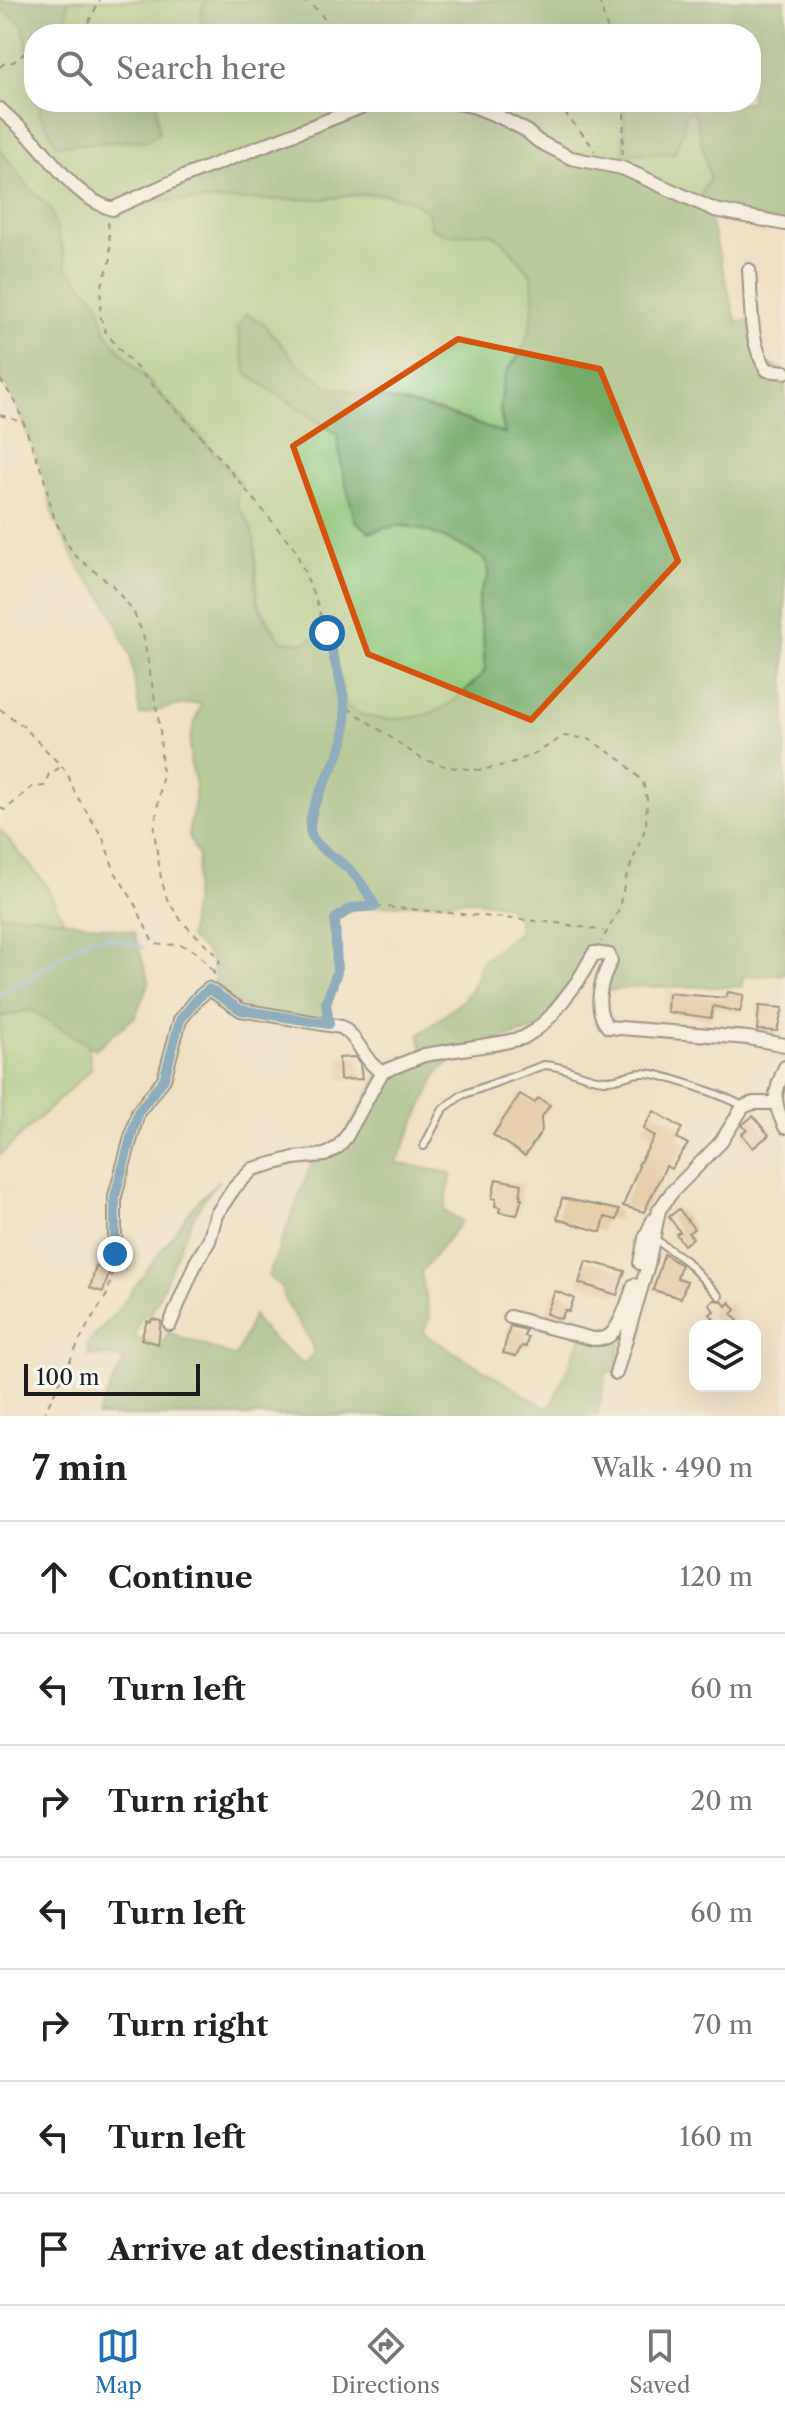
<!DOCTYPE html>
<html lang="en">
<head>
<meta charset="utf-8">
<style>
	body { margin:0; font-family:"Libre Caslon Text",serif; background:#f6f6f6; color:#222 }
	.controls { position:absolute; right:24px; bottom:24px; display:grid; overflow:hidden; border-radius:16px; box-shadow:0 8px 32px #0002 }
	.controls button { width:72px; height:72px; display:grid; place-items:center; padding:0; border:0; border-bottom:2px solid #e0e0e0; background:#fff; color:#222; font:40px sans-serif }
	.scale { position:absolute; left:24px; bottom:20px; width:176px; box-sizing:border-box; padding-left:8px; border:4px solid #1c1c1c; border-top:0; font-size:22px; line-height:28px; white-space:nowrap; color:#1c1c1c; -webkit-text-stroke:6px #f6f6f2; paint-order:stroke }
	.stop { position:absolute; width:24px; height:24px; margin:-18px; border:6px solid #1f6fb2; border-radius:50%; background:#fff }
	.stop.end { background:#1f6fb2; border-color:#fff; box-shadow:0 2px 8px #0008 }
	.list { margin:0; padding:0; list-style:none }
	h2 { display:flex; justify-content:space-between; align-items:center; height:104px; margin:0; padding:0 32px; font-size:34px }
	h2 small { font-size:26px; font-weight:400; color:#767676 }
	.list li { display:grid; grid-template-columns:52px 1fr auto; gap:24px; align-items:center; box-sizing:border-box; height:112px; padding:0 32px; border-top:2px solid #e0e0e0 }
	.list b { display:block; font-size:30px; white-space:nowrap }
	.list em { font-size:26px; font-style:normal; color:#767676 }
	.icon { flex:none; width:44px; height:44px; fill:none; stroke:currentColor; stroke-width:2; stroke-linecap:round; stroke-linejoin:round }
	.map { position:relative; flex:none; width:785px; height:1416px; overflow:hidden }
	.search { position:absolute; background:#fff; box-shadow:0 8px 32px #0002; left:24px; right:24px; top:24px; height:88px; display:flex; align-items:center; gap:20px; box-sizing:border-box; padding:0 28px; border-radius:32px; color:#767676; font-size:30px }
	.sheet { height:888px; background:#fff }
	nav { display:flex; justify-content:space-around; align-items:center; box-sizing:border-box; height:112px; border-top:2px solid #e0e0e0; background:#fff; font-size:22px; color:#767676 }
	nav a { display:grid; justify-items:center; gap:4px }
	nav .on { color:#1f6fb2 }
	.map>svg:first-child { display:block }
</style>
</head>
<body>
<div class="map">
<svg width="785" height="1416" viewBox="0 0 785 1416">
	<rect width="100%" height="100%" fill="#f6f6f2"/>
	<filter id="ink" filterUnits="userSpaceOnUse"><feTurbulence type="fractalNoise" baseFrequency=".0125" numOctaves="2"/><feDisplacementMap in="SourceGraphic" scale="16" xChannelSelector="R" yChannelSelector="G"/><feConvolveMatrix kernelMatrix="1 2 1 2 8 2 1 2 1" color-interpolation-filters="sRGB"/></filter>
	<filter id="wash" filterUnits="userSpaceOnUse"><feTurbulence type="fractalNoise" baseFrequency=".006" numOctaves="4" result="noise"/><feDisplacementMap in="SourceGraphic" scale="32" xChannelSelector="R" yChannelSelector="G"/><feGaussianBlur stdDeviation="1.8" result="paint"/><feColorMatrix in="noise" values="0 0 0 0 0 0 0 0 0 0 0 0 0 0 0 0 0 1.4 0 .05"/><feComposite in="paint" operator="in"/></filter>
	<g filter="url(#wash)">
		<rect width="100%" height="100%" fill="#eee0c1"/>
		<path fill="#91c679" stroke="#56714a" stroke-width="2" d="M68 0H206C198 11 201 23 206 34H73L66 23Z
			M0 8 23 25 34 78V102H38L41 116 57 145 149 140 159 133 156 102H374L158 201C212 201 266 199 319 199 350 199 381 187 412 201 427 208 437 222 448 235L489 232 504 242 533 276 534 305 529 332 521 354 508 369 500 412 505 434 440 411 328 386 297 364 273 334 307 414 338 434 342 468 370 532C378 530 387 527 396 526 421 524 466 547 487 561L488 578 480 592 478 610 483 633 485 671C456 703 439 718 394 719 376 720 362 717 347 707L327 633 303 643 281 641 258 602 257 574 251 528 236 507 237 497 207 443 118 348 105 331 99 302 67 268 63 246 41 199 27 185 0 149Z
			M462 102H572L577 111 592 112 602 102H625L623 153 683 130 686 111 695 113 710 178 696 204 571 158Z
			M0 830 44 882 77 945 91 1069 0 1155Z"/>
		<path fill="#74ab69" stroke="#486442" stroke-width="2" d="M0 0H68L66 23 73 34H34V78L23 25 0 8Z
			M206 0H785V224L707 208 737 323 753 319 759 358 785 372V974L743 977 742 987H636L601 992 607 968 602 952 537 1029 466 1049 438 1072 396 1163 452 1173 444 1210 462 1221 421 1272 430 1317 423 1333 547 1408 552 1403 582 1336 607 1337 627 1306 616 1373 607 1371 597 1416H97L124 1360 108 1356H89L87 1344 116 1312 197 1202 219 1180C185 1218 173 1271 150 1316L142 1315 135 1337 161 1349 168 1332 236 1357 253 1315C265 1335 284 1350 303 1364L314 1353 310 1340 284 1299 281 1287 268 1276 312 1162 310 1156 338 1147 382 1072 423 1055 419 1035 462 1001 475 982 481 961 518 932V918L507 906 470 900 352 908 335 920 337 972 326 1003 329 1024 257 1014 216 993C213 963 216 956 189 939L198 857 188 834 195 801V780L190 761V738L201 703 179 705 140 715 130 655 111 611 99 592 83 575 55 521 43 475 16 403 0 379V149L27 185 51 209 67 268 99 302 105 331 118 348 242 484C229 512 243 506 251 528 259 550 252 583 258 603 262 616 273 629 281 641L303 643 327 633 347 707C362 717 377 720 394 719 439 718 455 703 485 671L483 633 478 610 480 592 488 578 487 561C466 547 421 524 396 526 387 527 378 530 370 532L355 521 342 468 337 434 247 374 237 327 246 314 262 322 297 363 328 386 440 411 505 434 500 412 503 384 508 369 521 354 529 332 534 305 532 276 504 242 489 232 448 235 430 227 428 212 410 200 383 194H353L323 199 158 201 150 192 374 102H462L538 141 622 168 696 204 710 178 695 113 686 112 683 130 674 153 623 154 625 102H751V34H206C201 23 198 11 206 0Z
			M38 102H156L159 133 149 140 57 145 41 116Z
			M0 915H32L134 932 149 982 135 1017 95 1049 31 1010 0 1017Z"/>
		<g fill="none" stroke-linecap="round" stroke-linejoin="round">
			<path stroke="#73aae2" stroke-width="4" d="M0 994 12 989 89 938 106 937 142 947"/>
		</g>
		<g id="blocks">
			<path fill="#e2b891" d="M728 992 744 995 740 1012 713 1006 711 1018 667 1012 668 993 726 998Z
				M759 1006 783 1008 777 1031 757 1030Z
				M355 1057 360 1063 362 1079 340 1080 339 1058Z
				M520 1094 535 1103 538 1098 550 1105 541 1118 542 1130 525 1156 493 1135Z
				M654 1111 682 1128 677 1138 688 1144 671 1169 666 1166 644 1212 623 1206 639 1166 638 1165 655 1136 643 1129Z
				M753 1116 769 1135 753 1148 742 1134 747 1130 742 1125Z
				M496 1179 522 1184 520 1198H522L517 1215 499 1212 500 1207 495 1206 496 1199 492 1198Z
				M562 1198 619 1210 617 1220 605 1217 601 1232 557 1219Z
				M679 1209 694 1229 688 1233 693 1238 684 1245 676 1234 680 1232 669 1217Z
				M664 1254 681 1265 677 1278 687 1281 681 1298 653 1290Z
				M586 1261 625 1271 617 1295 579 1283Z
				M96 1266 110 1269 103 1292 90 1288Z
				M555 1291 574 1298 569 1312 565 1310 561 1319 546 1314Z
				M714 1300 722 1301 726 1306 730 1302 736 1310 732 1314 738 1321 732 1326 725 1322 719 1326 710 1314 714 1311 709 1304Z
				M152 1319 161 1321 158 1344 141 1339 147 1321 151 1322Z
				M510 1326 526 1330 524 1336 528 1337 526 1347 522 1346 516 1356 503 1353Z"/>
		</g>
	</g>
	<g filter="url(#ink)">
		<use href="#blocks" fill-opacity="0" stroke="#3c3935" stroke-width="2"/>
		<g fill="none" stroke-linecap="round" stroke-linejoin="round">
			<g stroke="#3c3935" stroke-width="10">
				<path id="service" d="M424 1146 443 1109 462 1095 544 1065C565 1065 583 1079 605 1080 618 1081 629 1073 642 1073 658 1072 729 1097 742 1106
					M655 1239 686 1261 719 1296"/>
			</g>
			<g stroke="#3c3935" stroke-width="16">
				<path id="minor" d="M453 102 476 107 500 117 525 130 538 141 571 158 622 168 715 210 785 224
					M0 109C12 121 26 132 37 144 60 170 78 198 112 209L183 177 374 102
					M749 270C752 303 748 342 767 370L785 372
					M785 1067C774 1094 772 1100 785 1127
					M115 1254V1196L138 1112 164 1079 180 1020 198 998 209 989 241 1010 341 1027C360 1038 363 1062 382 1072
					M640 1263 645 1238 653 1220
					M510 1317 593 1339C598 1339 602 1339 607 1337 620 1331 629 1298 634 1285
					M170 1324 196 1262 209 1241 216 1215 234 1188 253 1169 294 1158 325 1155 338 1147 346 1137 382 1072 424 1055 500 1043 523 1038 537 1029 551 1016 578 981 594 953 609 955 611 961C600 980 593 1010 608 1027L748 1038 785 1045
					M616 1373 648 1265 659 1210 672 1192 721 1142 743 1107 753 1103H774"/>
			</g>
			<path stroke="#3c3935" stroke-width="2" stroke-dasharray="6 6" stroke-linecap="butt" d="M302 0 318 10 327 23 349 34
				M599 0 609 34
				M85 34 86 27 100 0
				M359 34 385 27 390 32 405 34
				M0 67 3 64 13 62 34 46
				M558 102C568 121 584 132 595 151
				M622 155 625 102
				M108 222 111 258 101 288 100 315 105 331 118 348 207 443 295 549 317 603 347 707 343 742 315 806 310 822V832L316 845C343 858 361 880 375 906L352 908 335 919 337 972 326 1003 327 1011
				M0 379 16 403 43 475 55 521 74 555 112 585 133 611 143 634 160 728 162 778 154 831 161 878 167 899 182 922 214 952 220 962 213 971 216 979
				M0 415 22 422
				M348 708 422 759 449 767 480 770 505 765 533 755 564 736 589 739 624 762 643 782 647 799 646 826 626 878 618 912 601 942
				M0 709 23 726 67 772 75 793 103 838 115 872 134 902 153 943C163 947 170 943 180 945 195 948 203 959 212 970
				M0 808 5 810 32 787 44 786 49 774 61 767
				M376 906 557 923 604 931
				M43 1416 85 1330 108 1293 113 1266"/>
			<use href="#service" stroke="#fff" stroke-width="6"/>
			<use href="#minor" stroke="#fff" stroke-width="12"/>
		</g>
	</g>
	<g fill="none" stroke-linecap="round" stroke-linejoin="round" filter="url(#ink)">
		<path stroke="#1f6fb2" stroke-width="10" d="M115 1254V1196L138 1112 164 1079 180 1020 198 998 209 989 241 1010 329 1024 326 1003 337 972 335 919 352 908 375 906C368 893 361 881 351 871 339 859 315 847 311 834 304 809 337 767 343 741 351 706 336 667 327 633"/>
	</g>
	<path d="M0 0H785V1416H0ZM458 339 600 369 678 561 531 720 368 654 293 446Z" fill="#eee0c1" fill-opacity=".55" fill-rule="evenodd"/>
	<path fill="none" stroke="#d4530e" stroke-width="6" stroke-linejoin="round" d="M458 339 600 369 678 561 531 720 368 654 293 446Z"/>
</svg>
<div class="controls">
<button><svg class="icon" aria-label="layers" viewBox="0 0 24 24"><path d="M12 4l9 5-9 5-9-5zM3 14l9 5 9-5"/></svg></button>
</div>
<div class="scale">100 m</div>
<div class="stop" style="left:327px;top:633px"></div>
<div class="stop end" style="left:115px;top:1254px"></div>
<div class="search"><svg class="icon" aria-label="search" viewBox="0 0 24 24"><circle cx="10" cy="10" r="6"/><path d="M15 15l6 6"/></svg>Search here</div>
</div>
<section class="sheet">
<h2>7 min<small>Walk · 490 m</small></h2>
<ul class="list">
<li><svg class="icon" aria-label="ahead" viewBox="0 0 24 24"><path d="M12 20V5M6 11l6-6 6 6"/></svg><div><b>Continue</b></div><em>120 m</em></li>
<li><svg class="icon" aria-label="left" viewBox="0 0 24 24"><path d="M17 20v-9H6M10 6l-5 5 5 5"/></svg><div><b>Turn left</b></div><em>60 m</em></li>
<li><svg class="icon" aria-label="right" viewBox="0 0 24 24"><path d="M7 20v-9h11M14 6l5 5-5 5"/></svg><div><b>Turn right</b></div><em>20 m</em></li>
<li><svg class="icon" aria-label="left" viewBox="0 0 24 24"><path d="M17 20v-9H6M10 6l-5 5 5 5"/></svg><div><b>Turn left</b></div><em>60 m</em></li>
<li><svg class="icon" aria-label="right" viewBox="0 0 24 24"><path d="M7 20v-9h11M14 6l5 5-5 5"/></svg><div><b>Turn right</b></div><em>70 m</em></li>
<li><svg class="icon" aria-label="left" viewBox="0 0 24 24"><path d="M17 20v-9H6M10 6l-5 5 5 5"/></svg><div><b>Turn left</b></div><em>160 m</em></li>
<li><svg class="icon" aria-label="arrive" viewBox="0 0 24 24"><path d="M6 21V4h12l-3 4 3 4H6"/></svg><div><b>Arrive at destination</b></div></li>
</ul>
</section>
<nav>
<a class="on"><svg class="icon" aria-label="map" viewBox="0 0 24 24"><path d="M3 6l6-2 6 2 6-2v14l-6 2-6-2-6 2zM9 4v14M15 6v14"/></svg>Map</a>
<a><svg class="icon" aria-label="directions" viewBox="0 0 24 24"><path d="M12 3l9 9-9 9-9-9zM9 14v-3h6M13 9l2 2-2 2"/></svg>Directions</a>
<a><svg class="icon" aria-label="saved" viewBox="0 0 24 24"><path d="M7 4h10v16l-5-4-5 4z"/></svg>Saved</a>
</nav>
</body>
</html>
